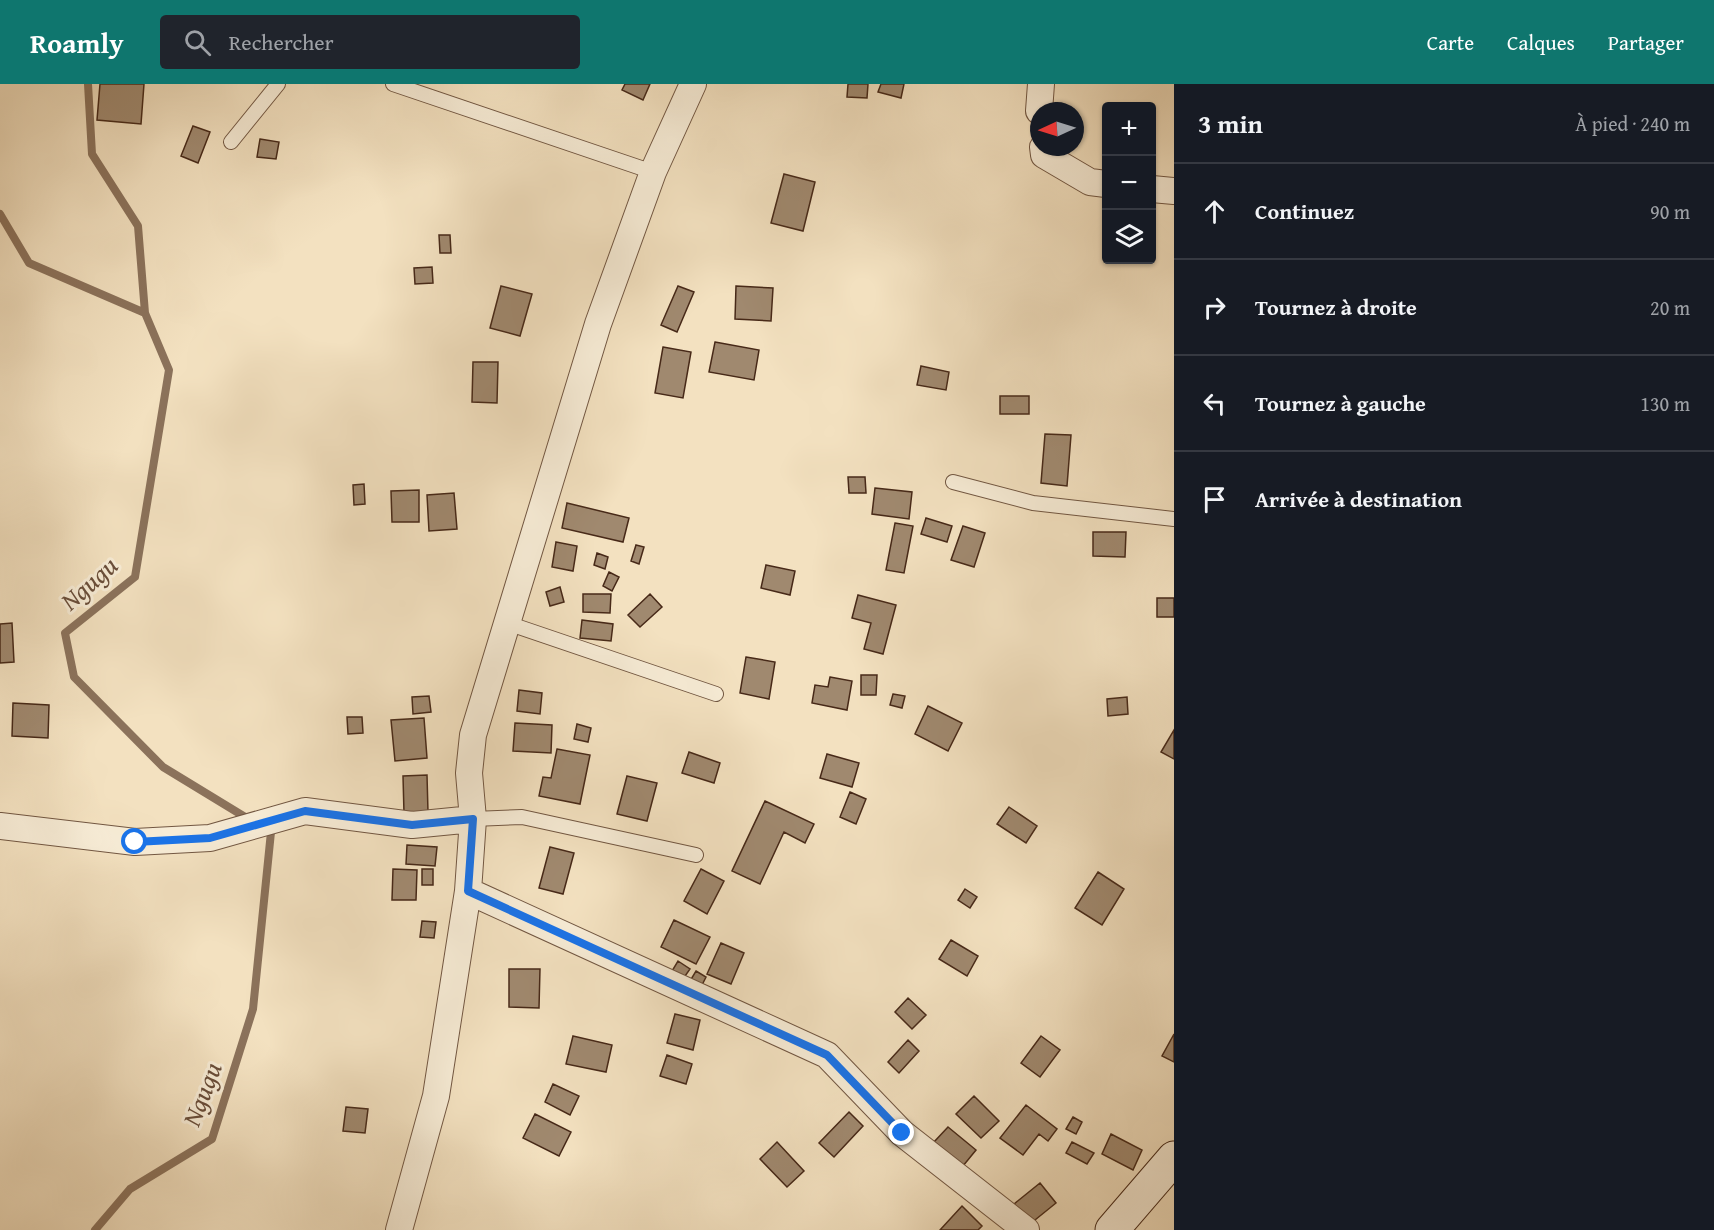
<!DOCTYPE html>
<html lang="fr">
<head>
<meta charset="utf-8">
<style>
	body { margin:0; font-family:"Gentium Book Plus",serif; background:#20242c; color:#f1f3f6 }
	.controls { position:absolute; right:18px; top:18px; display:grid; overflow:hidden; border-radius:6px; box-shadow:0 2px 4px #0004 }
	.controls button { width:54px; height:54px; display:grid; place-items:center; padding:0; border:0; border-bottom:2px solid #363941; background:#171b24; color:#f1f3f6; font:30px sans-serif }
	.compass { position:absolute; left:1030px; top:18px; width:54px; height:54px; border-radius:50%; background:#171b24; box-shadow:0 2px 4px #0004; rotate:266deg }
	.stop { position:absolute; width:18px; height:18px; margin:-14px; border:4px solid #1a73e8; border-radius:50%; background:#fff }
	.stop.end { background:#1a73e8; border-color:#fff; box-shadow:0 2px 6px #0008 }
	.list { margin:0; padding:0; list-style:none }
	h2 { display:flex; justify-content:space-between; align-items:center; height:78px; margin:0; padding:0 24px; font-size:26px }
	h2 small { font-size:20px; font-weight:400; color:#9ea1a6 }
	.list li { display:grid; grid-template-columns:39px 1fr auto; gap:18px; align-items:center; box-sizing:border-box; height:96px; padding:0 24px; border-top:2px solid #363941 }
	.list b { display:block; font-size:22px; white-space:nowrap }
	.list em { font-size:20px; font-style:normal; color:#9ea1a6 }
	.icon { flex:none; width:33px; height:33px; fill:none; stroke:currentColor; stroke-width:2; stroke-linecap:round; stroke-linejoin:round }
	.map { position:relative; flex:none; width:1174px; height:1146px; overflow:hidden }
	header { display:flex; align-items:center; gap:36px; box-sizing:border-box; height:84px; padding:0 30px; background:#0f766e; color:#fff }
	header strong { font-size:28px }
	nav { display:flex; gap:33px; margin-inline-start:auto; font-size:21px }
	.search { width:420px; height:54px; background:#20242c; display:flex; align-items:center; gap:15px; box-sizing:border-box; padding:0 21px; border-radius:6px; color:#9ea1a6; font-size:22px }
	main { display:flex }
	aside { flex:1; background:#171b24 }
	.map>svg:first-child { display:block }
</style>
</head>
<body>
<header>
<strong>Roamly</strong>
<div class="search"><svg class="icon" aria-label="search" viewBox="0 0 24 24"><circle cx="10" cy="10" r="6"/><path d="M15 15l6 6"/></svg>Rechercher</div>
<nav><a>Carte</a><a>Calques</a><a>Partager</a></nav>
</header>
<main>
<div class="map">
<svg width="1174" height="1146" viewBox="0 0 1174 1146">
	<rect width="100%" height="100%" fill="#f3e1c0"/>
	<filter id="stains"><feTurbulence type="fractalNoise" baseFrequency=".00333" numOctaves="4"/><feColorMatrix values="0 0 0 0 .2 0 0 0 0 .09 0 0 0 0 .02 0 0 0 .5 -.17"/></filter>
	<radialGradient id="worn" r=".72"><stop offset=".6" stop-color="#630" stop-opacity="0"/><stop offset="1" stop-color="#630" stop-opacity=".3"/></radialGradient>
	<g fill="none" stroke-linecap="round" stroke-linejoin="round">
		<path stroke="#8b725b" stroke-width="8" d="M88 0 92 70 138 142 145 229 169 286 135 493 65 549 74 593 163 683 250 736
			M0 130 29 179 145 229
			M95 1146 130 1105 212 1055 253 925 271 748 266 745"/>
	</g>
	<path fill="#a0896f" stroke="#472918" stroke-width="1.5" d="M100 0H144L141 40 97 36Z
		M625 0H650L643 16 622 6Z
		M848 0H868L867 14 847 13Z
		M881 0H904L901 14 878 8Z
		M193 42 210 48 198 79 181 72Z
		M260 55 279 58 276 75 257 73Z
		M784 90 815 98 803 147 771 139Z
		M439 151H450L451 169H440Z
		M432 183 433 199 415 200 414 184Z
		M501 202 532 210 520 252 490 244Z
		M678 202 694 208 677 248 661 241Z
		M736 202 773 204 771 237 735 235Z
		M715 258 759 266 754 296 709 288Z
		M663 263 691 268 683 314 655 309Z
		M473 278H498L497 319 472 318Z
		M921 282 949 288 946 306 917 301Z
		M1000 312H1029V330H1000Z
		M1045 350 1071 351 1067 402 1041 399Z
		M848 393H865L866 409H849Z
		M364 400 365 420 354 421 353 401Z
		M875 404 912 408 909 435 872 430Z
		M419 406V438H392L391 407Z
		M454 409 457 445 429 447 427 411Z
		M567 419 629 434 623 458 562 444Z
		M926 434 952 442 947 458 921 450Z
		M895 439 913 442 904 489 886 486Z
		M963 442 985 449 974 483 951 476Z
		M1093 448H1126L1125 473 1093 472Z
		M556 458 577 462 573 487 552 483Z
		M636 461 644 463 639 480 631 477Z
		M597 469 608 473 605 485 594 481Z
		M766 481 795 487 790 511 761 504Z
		M609 488 619 493 612 507 603 502Z
		M560 503 564 518 550 522 546 508Z
		M583 510H611L610 529 583 528Z
		M650 510 662 523 640 543 628 531Z
		M858 511 896 521 883 570 864 565 871 539 852 534Z
		M1157 514H1174V533H1157Z
		M582 536 613 540 611 557 580 554Z
		M12 539 14 578 0 579V540Z
		M746 573 775 578 769 615 740 609Z
		M861 591H877L876 611H861Z
		M830 593 852 597 847 626 812 619 815 601 828 603Z
		M519 606 542 609 540 630 517 627Z
		M893 610 905 612 902 624 890 621Z
		M429 612 431 628 413 630 412 613Z
		M1127 613 1128 630 1108 632 1107 615Z
		M13 619 49 621 48 654 12 652Z
		M928 622 962 639 948 667 915 650Z
		M347 633H362L363 649 348 650Z
		M424 634 427 674 395 677 391 636Z
		M515 639 552 641 551 669 513 667Z
		M577 640 591 644 588 658 574 655Z
		M1174 646V675L1161 668Z
		M557 665 590 671 580 720 539 712 543 693 551 694Z
		M689 668 720 679 714 699 682 689Z
		M827 670 859 679 852 703 820 694Z
		M427 691 428 728 404 729 403 692Z
		M627 692 657 699 647 737 617 730Z
		M850 708 866 715 856 740 840 733Z
		M765 717 814 740 805 759 784 748 760 800 732 787Z
		M1009 723 1037 742 1026 759 997 740Z
		M407 761 437 763 435 782 406 780Z
		M550 763 574 769 563 810 539 804Z
		M393 785 417 786 416 816H392Z
		M422 785H433V801H422Z
		M701 785 724 797 707 830 684 817Z
		M1098 788 1124 805 1102 841 1075 824Z
		M965 805 977 813 970 824 958 816Z
		M674 836 710 853 696 880 661 863Z
		M422 837 436 838 434 854 420 853Z
		M951 856 978 872 967 892 939 875Z
		M721 859 744 869 731 900 707 890Z
		M678 877 690 885 683 895 672 887Z
		M509 885H540L539 924 509 923Z
		M696 887 706 893 701 903 690 897Z
		M908 914 926 931 912 945 895 928Z
		M675 930 700 936 693 966 667 959Z
		M1174 950V978L1162 972Z
		M573 952 612 961 606 988 566 980Z
		M1041 952 1060 966 1040 993 1021 979Z
		M908 956 919 967 899 989 888 978Z
		M667 971 692 980 686 1000 660 992Z
		M553 1000 579 1012 570 1031 545 1018Z
		M974 1012 999 1037 981 1054 956 1030Z
		M1026 1021 1057 1045 1048 1057 1039 1050 1023 1071 1000 1054Z
		M346 1023 368 1025 365 1049 343 1047Z
		M849 1028 863 1042 834 1073 819 1059Z
		M535 1030 571 1048 559 1072 523 1054Z
		M1073 1033 1082 1038 1076 1050 1066 1045Z
		M948 1043 976 1066 963 1082 934 1058Z
		M1111 1050 1142 1066 1133 1086 1102 1070Z
		M777 1058 804 1087 787 1103 760 1075Z
		M1072 1058 1094 1069 1087 1080 1066 1069Z
		M1040 1099 1056 1119 1030 1140 1014 1120Z
		M962 1122 982 1142 978 1146H940Z"/>
	<g fill="none" stroke-linecap="round" stroke-linejoin="round">
		<g stroke="#725742" stroke-width="16">
			<path id="service" d="M393 0 653 88
				M231 58 278 0
				M953 398 1033 419 1174 435
				M507 539 716 610
				M473 735 522 733 696 771"/>
		</g>
		<g stroke="#725742" stroke-width="28">
			<path id="minor" d="M1039 27 1041 0
				M1043 63 1044 71 1090 98 1106 100
				M1152 105 1174 107
				M0 742 135 758 210 754 305 727 412 741 473 735
				M468 807 827 971 902 1049 1026 1146
				M399 1146 436 1012 468 807 473 735 469 689 473 651 598 240 653 88 693 0"/>
		</g>
		<g stroke="#472918" stroke-width="35">
			<path id="secondary" d="M1112 1146 1174 1074"/>
		</g>
		<use href="#service" stroke="#f7ecd6" stroke-width="14"/>
		<use href="#minor" stroke="#f7ecd6" stroke-width="26"/>
		<use href="#secondary" stroke="#f7ecd6" stroke-width="33"/>
	</g>
	<g fill="none" stroke-linecap="round" stroke-linejoin="round">
		<path stroke="#1a73e8" stroke-width="8" d="M135 758 210 754 305 727 412 741 473 735 468 807 827 971 902 1049"/>
	</g>
	<g text-anchor="middle" stroke-width="6" stroke-linejoin="round" paint-order="stroke">
		<g font-size="26" font-style="italic" fill="#694d39" stroke="#f7ecd6">
			<text transform="translate(89 499) rotate(-42)" y="9">Ngugu</text>
			<text transform="translate(202 1010) rotate(-69)" y="9">Ngugu</text>
		</g>
	</g>
	<rect width="100%" height="100%" filter="url(#stains)"/>
	<rect width="100%" height="100%" fill="url(#worn)"/>
</svg>
<div class="controls">
<button>+</button>
<button>−</button>
<button><svg class="icon" aria-label="layers" viewBox="0 0 24 24"><path d="M12 4l9 5-9 5-9-5zM3 14l9 5 9-5"/></svg></button>
</div>
<svg class="compass" viewBox="-18 -18 36 36"><path d="M0-13l5 13h-10z" fill="#e53935"/><path d="M0 13l5-13h-10z" fill="#9ea1a6"/></svg>
<div class="stop" style="left:135px;top:758px"></div>
<div class="stop end" style="left:902px;top:1049px"></div>
</div>
<aside>
<h2>3 min<small>À pied · 240 m</small></h2>
<ul class="list">
<li><svg class="icon" aria-label="ahead" viewBox="0 0 24 24"><path d="M12 20V5M6 11l6-6 6 6"/></svg><div><b>Continuez</b></div><em>90 m</em></li>
<li><svg class="icon" aria-label="right" viewBox="0 0 24 24"><path d="M7 20v-9h11M14 6l5 5-5 5"/></svg><div><b>Tournez à droite</b></div><em>20 m</em></li>
<li><svg class="icon" aria-label="left" viewBox="0 0 24 24"><path d="M17 20v-9H6M10 6l-5 5 5 5"/></svg><div><b>Tournez à gauche</b></div><em>130 m</em></li>
<li><svg class="icon" aria-label="arrive" viewBox="0 0 24 24"><path d="M6 21V4h12l-3 4 3 4H6"/></svg><div><b>Arrivée à destination</b></div></li>
</ul>
</aside>
</main>
</body>
</html>
